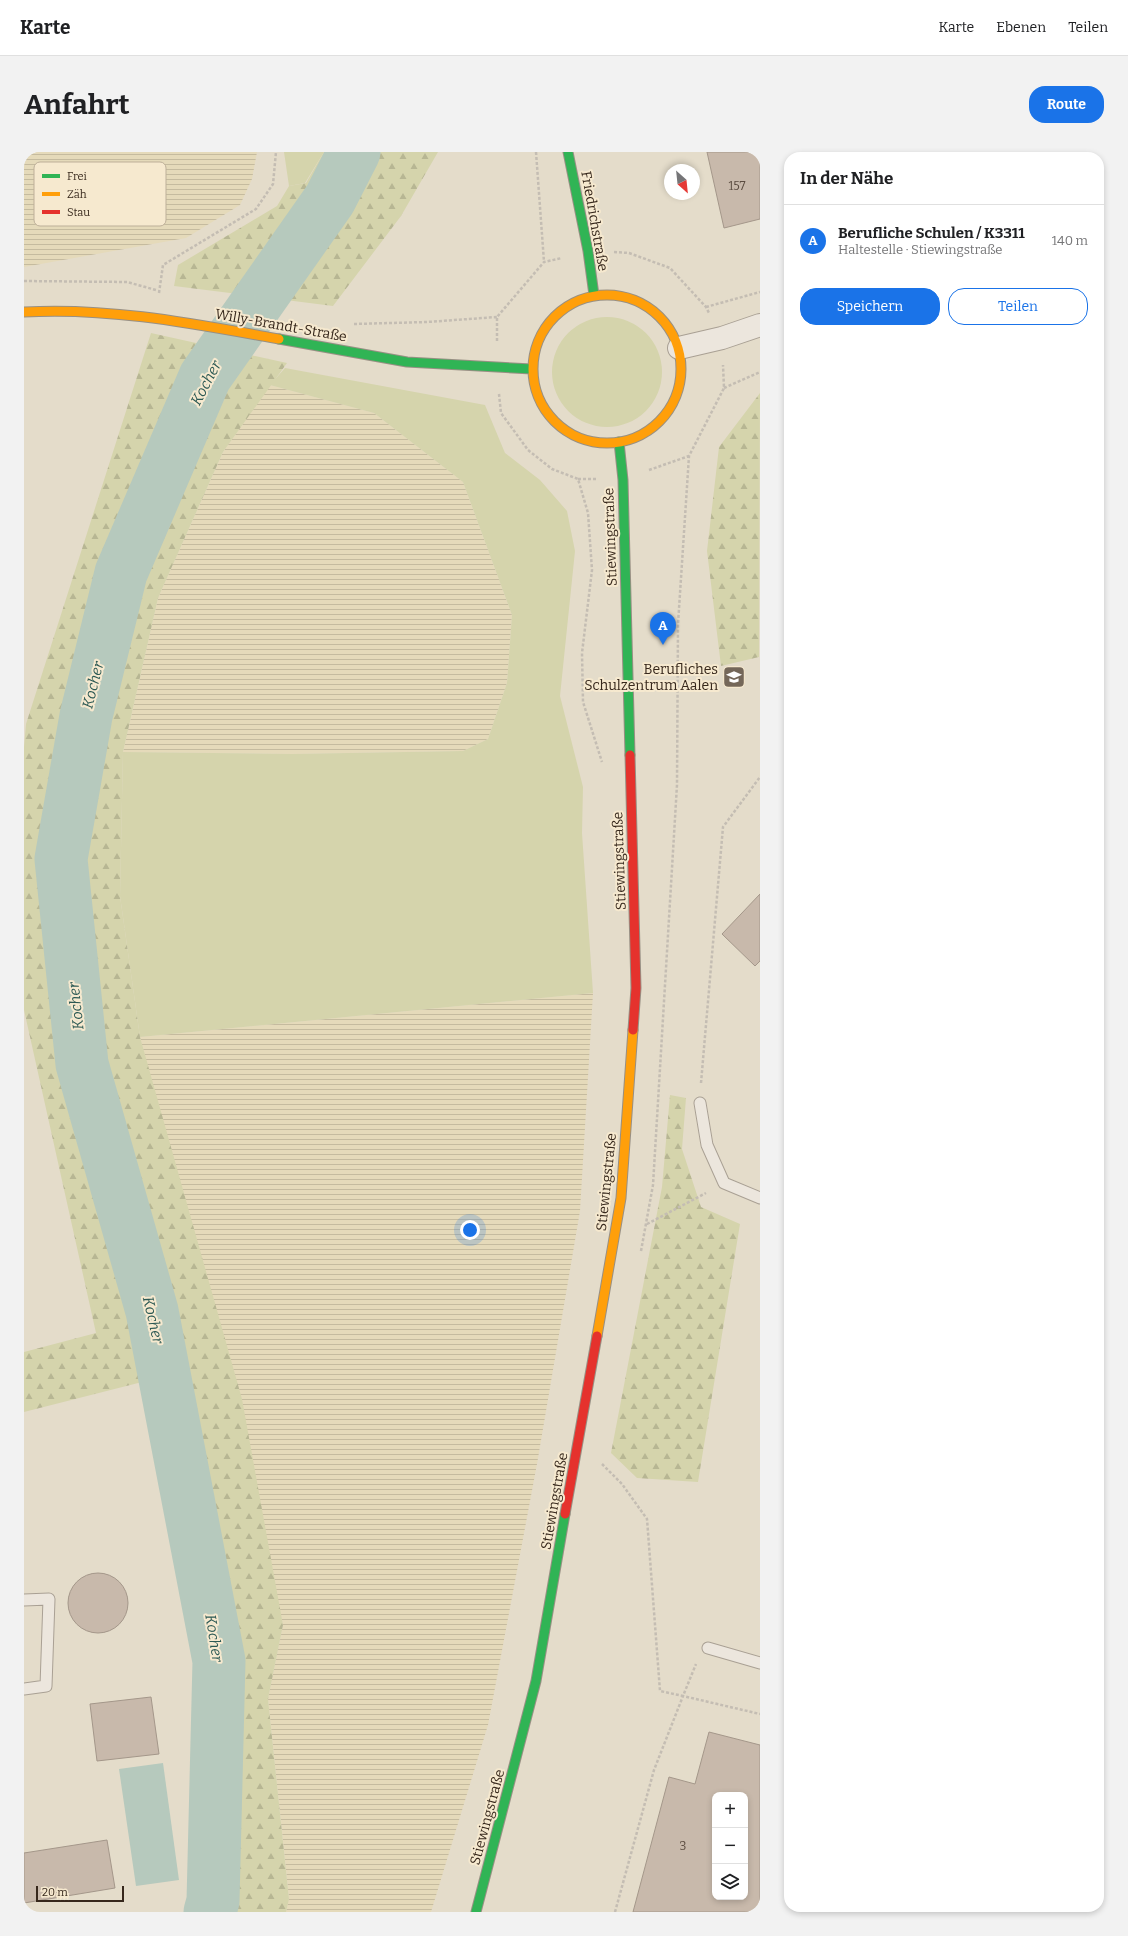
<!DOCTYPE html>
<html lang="de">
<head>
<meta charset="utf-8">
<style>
	body { margin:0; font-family:Bitter,serif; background:#f2f2f2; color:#202124 }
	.controls { position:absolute; right:12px; bottom:12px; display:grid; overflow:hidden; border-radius:8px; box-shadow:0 2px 6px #0003 }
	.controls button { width:36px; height:36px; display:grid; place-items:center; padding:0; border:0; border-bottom:1px solid #e0e0e0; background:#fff; color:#202124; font:20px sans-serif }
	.compass { position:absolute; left:640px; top:12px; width:36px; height:36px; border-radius:50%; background:#fff; box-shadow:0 2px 6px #0003; rotate:153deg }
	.scale { position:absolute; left:12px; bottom:10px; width:88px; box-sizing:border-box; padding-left:4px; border:2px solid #37281c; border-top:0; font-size:11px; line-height:14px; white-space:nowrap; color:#37281c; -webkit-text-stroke:3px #f6e9cf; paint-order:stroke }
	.you { position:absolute; left:446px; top:1078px; width:14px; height:14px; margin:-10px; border:3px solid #fff; border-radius:50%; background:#1a73e8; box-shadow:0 0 0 6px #1a73e833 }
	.badge { display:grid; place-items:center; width:26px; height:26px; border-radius:50%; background:#1a73e8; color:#fff; font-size:13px; font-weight:700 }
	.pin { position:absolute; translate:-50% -33px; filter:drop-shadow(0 1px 2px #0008) }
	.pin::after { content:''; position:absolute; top:21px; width:14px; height:12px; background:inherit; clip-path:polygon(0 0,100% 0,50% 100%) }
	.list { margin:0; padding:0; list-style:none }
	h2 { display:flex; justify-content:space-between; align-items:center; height:52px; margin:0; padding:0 16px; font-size:17px }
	h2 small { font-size:13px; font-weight:400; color:#757577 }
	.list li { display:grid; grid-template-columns:26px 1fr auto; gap:12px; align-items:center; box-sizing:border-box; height:72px; padding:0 16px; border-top:1px solid #e0e0e0 }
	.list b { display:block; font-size:15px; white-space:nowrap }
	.list p { margin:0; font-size:13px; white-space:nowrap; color:#757577 }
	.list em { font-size:13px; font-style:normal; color:#757577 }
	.actions { display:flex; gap:8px; padding:12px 16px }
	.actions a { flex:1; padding:9px 0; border:1px solid #1a73e8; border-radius:16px; text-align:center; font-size:14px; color:#1a73e8 }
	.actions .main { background:#1a73e8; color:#fff }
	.icon { flex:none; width:22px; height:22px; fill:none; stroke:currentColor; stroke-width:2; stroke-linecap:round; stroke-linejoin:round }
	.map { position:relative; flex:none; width:736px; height:1760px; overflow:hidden; border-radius:16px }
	header { display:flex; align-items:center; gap:24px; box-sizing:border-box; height:56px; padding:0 20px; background:#fff; border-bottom:1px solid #e0e0e0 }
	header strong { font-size:19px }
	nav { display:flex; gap:22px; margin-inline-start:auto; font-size:14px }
	.intro { display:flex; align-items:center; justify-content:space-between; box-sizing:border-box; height:96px; padding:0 24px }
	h1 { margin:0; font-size:28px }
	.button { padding:10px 18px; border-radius:16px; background:#1a73e8; color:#fff; font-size:14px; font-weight:700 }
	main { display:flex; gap:24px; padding:0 24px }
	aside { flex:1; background:#fff; border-radius:16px; box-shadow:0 2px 6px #0003 }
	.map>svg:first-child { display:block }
</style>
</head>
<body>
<header>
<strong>Karte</strong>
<nav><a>Karte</a><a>Ebenen</a><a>Teilen</a></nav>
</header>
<div class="intro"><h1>Anfahrt</h1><a class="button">Route</a></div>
<main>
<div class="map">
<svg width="736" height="1760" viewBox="0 0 736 1760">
	<defs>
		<pattern id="farmland-rules" width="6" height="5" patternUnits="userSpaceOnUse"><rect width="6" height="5" fill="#e5daba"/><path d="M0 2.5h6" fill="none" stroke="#c5bb9f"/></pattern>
		<pattern id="forest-firs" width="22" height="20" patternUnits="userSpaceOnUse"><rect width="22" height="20" fill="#d5d4ac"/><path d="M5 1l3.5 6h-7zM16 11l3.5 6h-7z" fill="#b7b693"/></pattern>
	</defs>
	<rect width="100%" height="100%" fill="#e4dcca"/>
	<path fill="url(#farmland-rules)" d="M0 0H233L228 27 216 53 162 86 0 115Z
		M246 233 350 261 439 330 488 463 483 531 464 587 439 599 268 602 99 600 134 446 199 300Z
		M569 841 556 1059 513 1312 464 1573 407 1760H262L265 1746 244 1547 259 1473 116 885Z"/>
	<path fill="#d5d4ac" d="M260 0H300L281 31 265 34Z
		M528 220a55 55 0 1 1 110 0a55 55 0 1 1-110 0Z
		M261 216 461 253 481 301 516 328 543 359 551 399 536 544 559 635 558 681 569 841 116 885 96 744 99 600 268 602 439 599 464 587 483 531 488 463 439 330 350 261 246 233Z"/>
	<path fill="url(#forest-firs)" d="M300 0H414L377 64 309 154 150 134 154 113 253 54 265 34 282 31Z
		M127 181 263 211 199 300 134 446 99 600 96 744 116 885 218 1247 259 1473 244 1547 265 1747 262 1760H166L173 1735 180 1506 126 1228 0 1260V1200L72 1181 0 858V595L2 572Z
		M736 241 735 505 697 514 683 399 695 295Z
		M646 943 662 946 658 997 677 1055 716 1072 674 1330 613 1326 587 1301 638 1035Z"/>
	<path fill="#b6c9bd" d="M139 1611 155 1728 112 1734 95 1617Z"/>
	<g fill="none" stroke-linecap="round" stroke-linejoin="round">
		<path stroke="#b6c9bd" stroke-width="53" d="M186 1760 189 1749 195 1509 128 1159 58 912 37 707 62 564 97 421 181 225 306 47 330 0"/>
	</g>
	<path fill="#c8b9ab" stroke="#a4978a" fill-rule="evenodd" d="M683 0H736V67L700 76Z
		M736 742V809L731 814 698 782Z
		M44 1451a30 30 0 1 1 60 0a30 30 0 1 1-60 0Z
		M127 1545 135 1602 73 1609 66 1552Z
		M685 1580 736 1593V1760H609L645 1625 671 1632ZM691 1643H721V1745H691Z
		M83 1688 91 1736 0 1751V1701Z"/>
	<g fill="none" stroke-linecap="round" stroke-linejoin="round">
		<g stroke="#a9a094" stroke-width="13">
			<path id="lane" d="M676 951 683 993 700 1031 736 1046
				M0 1448 25 1447 22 1534 0 1537
				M684 1496 736 1511"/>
		</g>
		<g stroke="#a9a094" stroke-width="24">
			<path id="street" d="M655 196 698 186 736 173"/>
		</g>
		<g stroke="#989084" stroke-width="11">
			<path id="fast" d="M544 0 564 99 570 143
				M255 187 383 210 508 217
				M595 290 599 328 606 603
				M452 1760 512 1529 541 1362"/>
		</g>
		<g stroke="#989084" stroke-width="11">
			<path id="slow" d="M509 217a74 74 0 1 1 148 0a74 74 0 1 1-148 0Z
				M0 160C86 155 171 172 255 187
				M573 1184 597 1046 609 878"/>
		</g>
		<g stroke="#989084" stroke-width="11">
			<path id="jam" d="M606 603 612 836 609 878
				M541 1362 573 1184"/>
		</g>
		<path stroke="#c4bdb3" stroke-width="2.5" stroke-dasharray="3 2" stroke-linecap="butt" d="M512 0 520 110
			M590 100 605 101 646 116 682 155 685 161
			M0 129 103 130 132 138
			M135 141 139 113 232 57 249 32 252 0
			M682 155 736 140
			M330 172 403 170 473 165
			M473 189V165L520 110 538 106
			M700 236 736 220
			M475 242 477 261 504 298 528 317 554 327 564 361 568 418 558 501 559 550 578 610
			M625 318 665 304
			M554 327H574
			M677 931 699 675 736 625
			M623 1072 682 1041
			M617 1099 629 1033 653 633 654 472 665 304 700 236 699 213
			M578 1312 598 1332 623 1367 636 1539 659 1544 672 1512
			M591 1760 630 1618 659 1544 736 1562"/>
		<use href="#lane" stroke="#ece6dd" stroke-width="11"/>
		<use href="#street" stroke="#ece6dd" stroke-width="22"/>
		<use href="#fast" stroke="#30b455" stroke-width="9"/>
		<use href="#slow" stroke="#ff9f0a" stroke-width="9"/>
		<use href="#jam" stroke="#e5322d" stroke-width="9"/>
	</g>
	<defs>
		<g id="school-square" transform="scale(1.15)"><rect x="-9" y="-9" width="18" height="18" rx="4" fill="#746759" stroke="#f6e9cf"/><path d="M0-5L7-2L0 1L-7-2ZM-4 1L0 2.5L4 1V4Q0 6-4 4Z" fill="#fff"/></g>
	</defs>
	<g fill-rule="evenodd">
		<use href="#school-square" x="710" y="525"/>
	</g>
	<g text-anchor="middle" stroke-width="4" stroke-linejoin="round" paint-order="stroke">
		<g font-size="12" fill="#5b4c40">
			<text x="713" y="38">157</text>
			<text x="659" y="1698">3</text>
		</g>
		<g font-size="14" fill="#37281c" stroke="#f6e9cf">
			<text transform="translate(571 69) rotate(80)" y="5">Friedrichstraße</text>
			<text transform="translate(257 173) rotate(10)" y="5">Willy-Brandt-Straße</text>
			<text transform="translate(586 385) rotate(-92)" y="5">Stiewingstraße</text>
			<text transform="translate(595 709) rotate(-92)" y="5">Stiewingstraße</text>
			<text transform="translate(582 1030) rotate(-84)" y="5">Stiewingstraße</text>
			<text transform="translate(530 1349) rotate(-80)" y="5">Stiewingstraße</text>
			<text transform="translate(463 1665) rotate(-75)" y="5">Stiewingstraße</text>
		</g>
		<g font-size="14" fill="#37281c" stroke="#f6e9cf" text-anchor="end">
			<text x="694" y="522">Berufliches<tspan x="694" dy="16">Schulzentrum Aalen</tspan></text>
		</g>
		<g font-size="15" font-style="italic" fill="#2b5853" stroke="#f6e9cf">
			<text transform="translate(182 231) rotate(-62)" y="5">Kocher</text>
			<text transform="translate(69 533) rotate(-76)" y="5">Kocher</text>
			<text transform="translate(52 854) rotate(-96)" y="5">Kocher</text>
			<text transform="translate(129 1168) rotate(77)" y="5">Kocher</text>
			<text transform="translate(190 1486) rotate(81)" y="5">Kocher</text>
		</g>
	</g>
	<rect x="10" y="10" width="132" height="64" rx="6" fill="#f6e9cf" stroke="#bdaf99" stroke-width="1"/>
	<rect x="18" y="22" width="18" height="4" fill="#30b455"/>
	<rect x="18" y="40" width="18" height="4" fill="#ff9f0a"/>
	<rect x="18" y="58" width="18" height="4" fill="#e5322d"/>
	<g font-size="11" fill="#37281c">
		<text x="43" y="28">Frei</text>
		<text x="43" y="46">Zäh</text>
		<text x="43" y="64">Stau</text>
	</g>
</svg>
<div class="controls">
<button>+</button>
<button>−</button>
<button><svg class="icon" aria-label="layers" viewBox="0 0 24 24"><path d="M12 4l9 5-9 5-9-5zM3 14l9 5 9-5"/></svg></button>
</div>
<svg class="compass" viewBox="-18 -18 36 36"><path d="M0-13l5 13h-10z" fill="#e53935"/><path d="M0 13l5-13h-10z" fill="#757577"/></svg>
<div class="scale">20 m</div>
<div class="you"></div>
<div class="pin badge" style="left:639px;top:493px">A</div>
</div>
<aside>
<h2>In der Nähe<small></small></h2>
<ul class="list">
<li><span class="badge">A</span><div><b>Berufliche Schulen / K3311</b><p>Haltestelle · Stiewingstraße</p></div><em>140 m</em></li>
</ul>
<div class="actions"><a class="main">Speichern</a><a>Teilen</a></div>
</aside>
</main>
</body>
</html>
